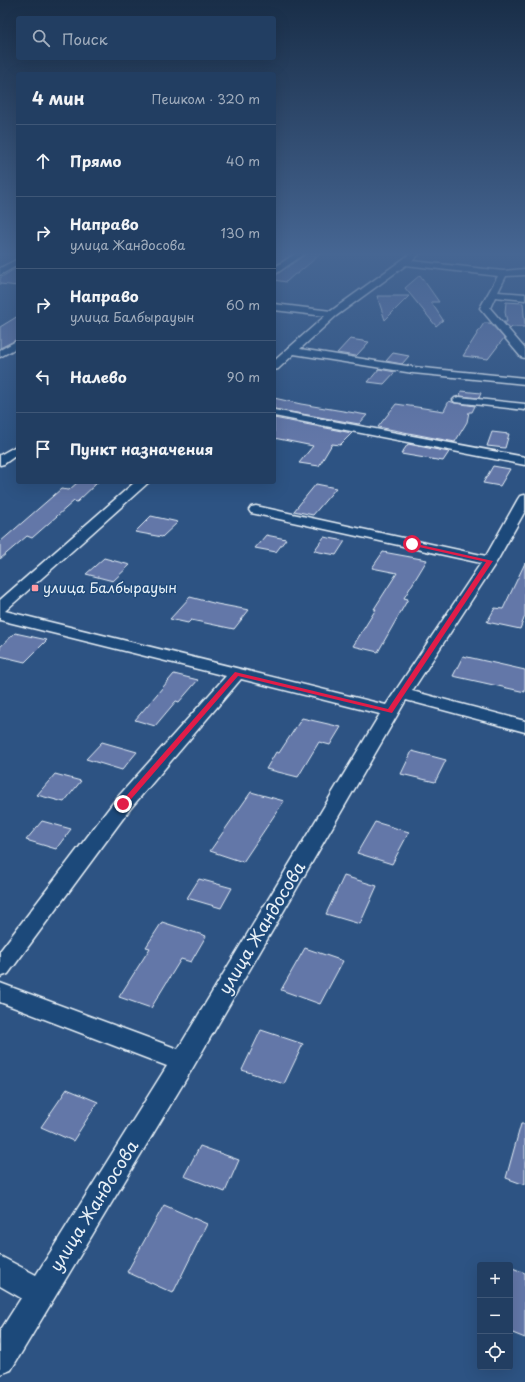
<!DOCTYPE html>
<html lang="ru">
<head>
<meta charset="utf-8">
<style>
	body { margin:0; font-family:"Playpen Sans",sans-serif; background:#2a4568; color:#f1f3f6 }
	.controls { position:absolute; right:12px; bottom:12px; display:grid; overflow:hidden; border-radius:4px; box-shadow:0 4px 16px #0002 }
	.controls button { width:36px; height:36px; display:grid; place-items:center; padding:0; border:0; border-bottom:1px solid #3f5777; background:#223e62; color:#f1f3f6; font:20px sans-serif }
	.stop { position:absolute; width:12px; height:12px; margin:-9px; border:3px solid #e11d48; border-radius:50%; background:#fff }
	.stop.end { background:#e11d48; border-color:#fff; box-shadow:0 1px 4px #0008 }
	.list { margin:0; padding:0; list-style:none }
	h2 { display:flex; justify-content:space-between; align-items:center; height:52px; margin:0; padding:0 16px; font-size:17px }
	h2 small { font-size:13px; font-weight:400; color:#a2aebe }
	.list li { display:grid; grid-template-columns:26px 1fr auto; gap:12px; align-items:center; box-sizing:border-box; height:72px; padding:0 16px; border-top:1px solid #3f5777 }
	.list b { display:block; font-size:15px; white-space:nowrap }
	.list p { margin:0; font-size:13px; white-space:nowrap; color:#a2aebe }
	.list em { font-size:13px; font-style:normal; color:#a2aebe }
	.icon { flex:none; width:22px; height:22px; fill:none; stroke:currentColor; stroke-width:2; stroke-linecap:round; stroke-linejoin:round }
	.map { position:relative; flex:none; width:525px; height:1382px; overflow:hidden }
	.search { position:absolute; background:#223e62; box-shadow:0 4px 16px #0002; left:16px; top:16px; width:260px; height:44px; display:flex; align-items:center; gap:10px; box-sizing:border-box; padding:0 14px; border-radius:4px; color:#a2aebe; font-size:15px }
	.panel { position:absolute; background:#223e62; box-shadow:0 4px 16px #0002; left:16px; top:72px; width:260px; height:412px; border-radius:4px }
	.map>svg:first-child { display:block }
</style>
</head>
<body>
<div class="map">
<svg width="525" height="1382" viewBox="0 0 525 1382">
	<rect width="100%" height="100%" fill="#2d5383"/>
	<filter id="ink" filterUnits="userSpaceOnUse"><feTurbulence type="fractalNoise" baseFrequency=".025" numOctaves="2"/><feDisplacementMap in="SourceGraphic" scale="8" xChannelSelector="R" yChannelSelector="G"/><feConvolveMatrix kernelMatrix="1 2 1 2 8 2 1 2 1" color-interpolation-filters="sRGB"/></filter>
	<g filter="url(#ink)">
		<path fill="#6477a8" stroke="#e8f1f8" d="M274 252H296L274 266Z
			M308 252H323L297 274H295L286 282 274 280V276Z
			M18 267V286L0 284V278Z
			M420 275 439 302H431L443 320 436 326 405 288Z
			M377 296H409L385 320Z
			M506 302 523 303 525 327H512L510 329 504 322H507L505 312Z
			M18 316V339L0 348V327Z
			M484 323H490L504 338 488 359 463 356Z
			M350 339 369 342 356 356 337 353Z
			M393 353 409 356 402 364 386 361Z
			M379 369 395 372 384 384 368 382Z
			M461 391 481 393 479 398 460 396Z
			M274 398 301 404 367 415 359 424 274 409Z
			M449 401 455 403 475 406 472 412H469L467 422 455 442 378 427 396 404 444 411Z
			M274 418 352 433 340 445 332 444 319 466 299 463 313 446 274 438Z
			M492 432 509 434 505 448 487 446Z
			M408 444 449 452 443 461 401 454Z
			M493 466 510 469 500 486 483 483Z
			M78 482H98L77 502 74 501 32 538 27 536 0 559V542L61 489 69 490Z
			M316 484 336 488 313 515 294 511Z
			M151 516 178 522 162 537 135 532Z
			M266 535 286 539 276 552 255 548Z
			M324 537 345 541 336 555 314 551Z
			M383 552 427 560 404 598 408 599 378 652 353 646 376 609H374L397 573 372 568Z
			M104 558 130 565 113 581 86 574Z
			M525 563V616L520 629 487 622 495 608 503 609Z
			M190 597 217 604 249 610 234 629 191 620 188 623 170 619Z
			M15 633 47 640 25 662 0 656V647Z
			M463 656 525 670V692L453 676Z
			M174 674 198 680 179 702 176 701 155 726 135 720Z
			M302 718 341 727 330 745 319 742 298 777 266 769 276 752 279 753Z
			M102 742 137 752 122 770 86 759Z
			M412 751 446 760 435 782 401 774Z
			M55 774 81 781 64 802 37 795Z
			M251 792 284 801 243 862 210 851Z
			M42 821 71 829 56 849 26 840Z
			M375 822 409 832 392 864 357 853Z
			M344 876 377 886 360 924 326 914Z
			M199 879 232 888 221 908 187 898Z
			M162 922 206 936 191 962 181 959 151 1008 119 997 150 948 146 947Z
			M305 948 343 961 320 1004 281 990Z
			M261 1030 303 1044 284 1084 242 1070Z
			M67 1089 98 1102 73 1141 41 1127Z
			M521 1124H525V1185L506 1178Z
			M200 1146 239 1160 225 1192 184 1176Z
			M164 1205 207 1224 173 1293 127 1272Z
			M510 1267 525 1273V1338L510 1332Z"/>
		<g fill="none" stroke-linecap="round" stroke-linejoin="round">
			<g stroke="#e8f1f8" stroke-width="3">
				<path id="minor" d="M298 252H307L274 275V268Z
					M413 252H422L412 261 503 271 525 269V275L506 276 498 292 525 294V300L495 297 490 308 525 349V358L521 357 480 308 498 276 406 265 336 316 300 349 413 367 525 378V384L413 373 294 354 278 369 274 370V361L325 316 274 310V304L331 311Z
					M18 259V265L0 275V268Z
					M18 340V347L0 357V350Z
					M459 397 525 404V410L455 402 453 400 455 398Z
					M274 410 525 457V465L274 416Z
					M18 445V454L4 464 0 465V455Z
					M135 482H149L5 611 386 705 481 563 256 514 251 513 249 510 251 507 256 506 486 556 518 499 520 496 525 495V511L497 561 412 691 525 721V732L406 700 192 1069 11 1370 0 1374V1331L21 1298 0 1286V1256L36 1275 167 1066 0 1002V983L178 1049 380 714 241 679 130 809 8 974 0 977V951L116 799 226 676 0 620V600Z"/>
			</g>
			<use href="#minor" fill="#1f4a7a" fill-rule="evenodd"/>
		</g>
	</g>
	<linearGradient id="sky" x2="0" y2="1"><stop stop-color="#192e48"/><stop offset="0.57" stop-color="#466693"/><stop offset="1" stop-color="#466693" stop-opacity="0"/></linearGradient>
	<rect width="525" height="445" fill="url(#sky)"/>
	<path fill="#e11d48" d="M412 543 493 561 392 713 238 676 126 805H121V802L235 672 388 709 486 562 410 545V543Z"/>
	<rect fill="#ff9aa2" stroke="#1f4a7a" stroke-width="1.5" x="31" y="584" width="8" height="8" rx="2"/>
	<g text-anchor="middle" stroke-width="3" stroke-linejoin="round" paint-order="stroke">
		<g font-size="14" fill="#e8f1f8" stroke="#1f4a7a" text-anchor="start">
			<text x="43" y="593">улица Балбырауын</text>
		</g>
		<g font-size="17" fill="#e8f1f8" stroke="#1f4a7a">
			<text transform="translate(262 928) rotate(-59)" y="6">улица Жандосова</text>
			<text transform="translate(94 1206) rotate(-58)" y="6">улица Жандосова</text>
		</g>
	</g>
</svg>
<div class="controls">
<button>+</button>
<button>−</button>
<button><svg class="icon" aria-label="locate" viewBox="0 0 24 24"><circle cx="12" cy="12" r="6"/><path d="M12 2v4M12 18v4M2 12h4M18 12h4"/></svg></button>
</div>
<div class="stop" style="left:412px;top:544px"></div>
<div class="stop end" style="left:123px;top:804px"></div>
<div class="search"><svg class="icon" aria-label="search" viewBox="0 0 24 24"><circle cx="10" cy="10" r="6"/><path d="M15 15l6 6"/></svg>Поиск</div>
<section class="panel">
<h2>4 мин<small>Пешком · 320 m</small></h2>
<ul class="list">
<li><svg class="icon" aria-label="ahead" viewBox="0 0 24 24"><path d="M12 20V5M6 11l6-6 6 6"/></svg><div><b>Прямо</b></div><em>40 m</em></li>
<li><svg class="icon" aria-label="right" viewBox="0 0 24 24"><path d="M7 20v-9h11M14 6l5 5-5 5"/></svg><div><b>Направо</b><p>улица Жандосова</p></div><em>130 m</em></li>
<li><svg class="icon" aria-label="right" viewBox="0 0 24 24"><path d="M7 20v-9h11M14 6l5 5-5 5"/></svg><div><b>Направо</b><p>улица Балбырауын</p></div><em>60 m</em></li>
<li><svg class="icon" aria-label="left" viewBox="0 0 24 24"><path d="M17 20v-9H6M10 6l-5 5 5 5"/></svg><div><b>Налево</b></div><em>90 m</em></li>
<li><svg class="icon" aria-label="arrive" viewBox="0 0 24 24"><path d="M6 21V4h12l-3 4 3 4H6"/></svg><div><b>Пункт назначения</b></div></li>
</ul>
</section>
</div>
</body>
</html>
